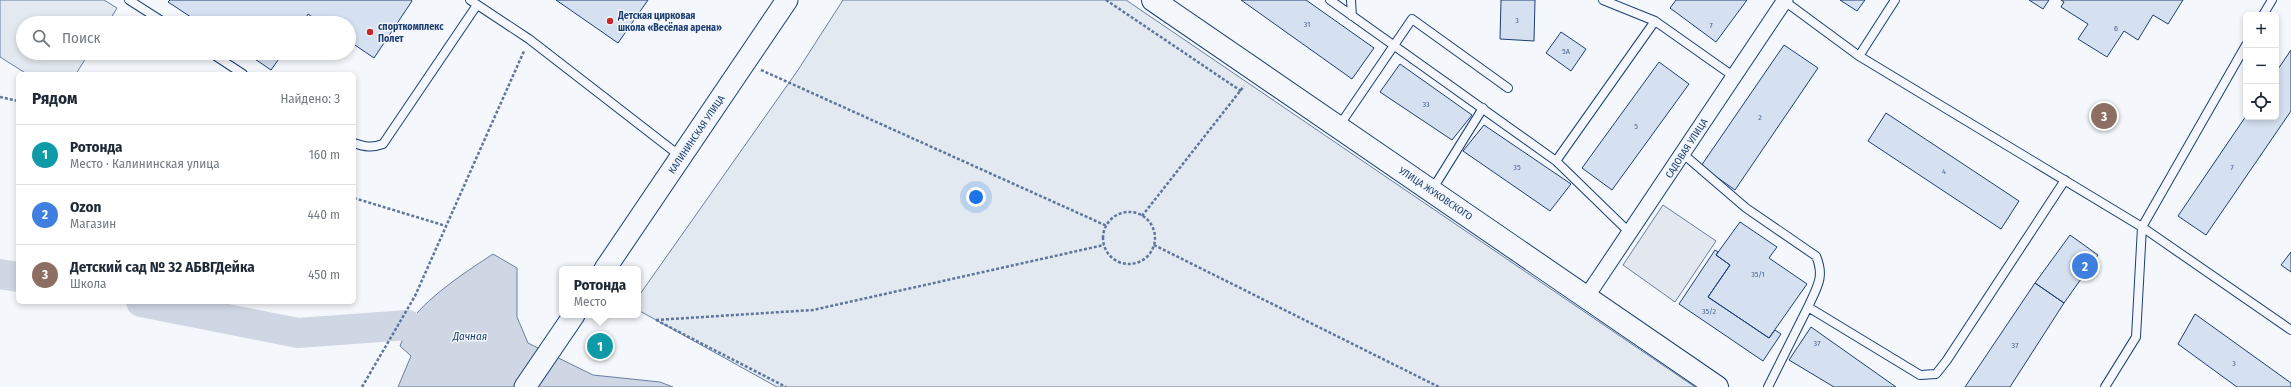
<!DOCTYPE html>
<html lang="ru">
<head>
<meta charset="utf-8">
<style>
	body { margin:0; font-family:"Fira Sans Condensed",sans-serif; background:#f2f2f3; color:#1f2937 }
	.controls { position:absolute; right:12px; top:12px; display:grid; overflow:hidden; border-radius:6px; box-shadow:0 2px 6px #0003 }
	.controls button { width:36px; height:36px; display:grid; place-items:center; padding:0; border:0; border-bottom:1px solid #e0e1e3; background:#fff; color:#1f2937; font:20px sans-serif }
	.you { position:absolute; left:976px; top:197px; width:14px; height:14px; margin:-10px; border:3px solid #fff; border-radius:50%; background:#1a73e8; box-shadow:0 0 0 6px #1a73e833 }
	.badge { display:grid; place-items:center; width:26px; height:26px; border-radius:50%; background:#c62828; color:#fff; font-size:13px; font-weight:700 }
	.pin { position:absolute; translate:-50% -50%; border:2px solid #fff; box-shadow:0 1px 4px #0006 }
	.popup { position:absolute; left:559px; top:266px; width:82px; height:52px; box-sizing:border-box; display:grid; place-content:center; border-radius:6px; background:#fff; filter:drop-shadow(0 1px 3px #0005); font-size:13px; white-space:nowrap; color:#747a83 }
	.popup b { font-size:15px; color:#1f2937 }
	.popup::after { content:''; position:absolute; left:50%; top:100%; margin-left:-8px; border:8px solid transparent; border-top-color:#fff }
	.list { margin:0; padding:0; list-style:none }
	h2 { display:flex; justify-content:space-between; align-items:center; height:52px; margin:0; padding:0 16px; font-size:17px }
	h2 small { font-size:13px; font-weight:400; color:#747a83 }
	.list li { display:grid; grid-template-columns:26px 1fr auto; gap:12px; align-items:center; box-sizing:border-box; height:60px; padding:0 16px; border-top:1px solid #e0e1e3 }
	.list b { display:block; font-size:15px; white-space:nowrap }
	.list p { margin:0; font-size:13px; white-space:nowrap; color:#747a83 }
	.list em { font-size:13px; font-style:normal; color:#747a83 }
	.icon { flex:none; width:22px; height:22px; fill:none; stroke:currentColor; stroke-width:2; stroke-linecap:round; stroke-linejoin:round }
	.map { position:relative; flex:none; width:2291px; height:387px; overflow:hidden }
	.search { position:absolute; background:#fff; box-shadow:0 2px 6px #0003; left:16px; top:16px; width:340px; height:44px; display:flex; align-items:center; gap:10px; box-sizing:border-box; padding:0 14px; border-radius:22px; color:#747a83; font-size:15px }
	.panel { position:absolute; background:#fff; box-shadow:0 2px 6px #0003; left:16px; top:72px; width:340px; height:232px; border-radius:6px }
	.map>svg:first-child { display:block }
</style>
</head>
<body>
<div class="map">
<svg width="2291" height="387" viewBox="0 0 2291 387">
	<rect width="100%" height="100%" fill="#f4f7fb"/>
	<path fill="#e3e9f0" stroke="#687fa3" d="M0 0H104L117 8 108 23H23V53H89L76 74H27L0 57Z
		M843 0H1126L1695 387H777L638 310V297L798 70Z"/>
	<path fill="#e3e8f0" stroke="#687fa3" d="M1663 205 1716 241 1675 302 1623 265Z"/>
	<path fill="#cfd7e4" stroke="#687fa3" d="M493 254 517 268V317L528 343 593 375 660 382 673 387H398L411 356 400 346C403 339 405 331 408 325 424 299 467 271 493 254Z"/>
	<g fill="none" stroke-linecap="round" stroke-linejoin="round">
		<path stroke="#cfd7e4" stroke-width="30" d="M0 274 18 277
			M141 302 298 333 408 325 443 348"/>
	</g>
	<path fill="#d5e0f0" stroke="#1d3f73" d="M170 0H411L412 1 374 58 349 41V23H321L308 14 303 23H200L168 2Z
		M556 0H648L618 43Z
		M1241 0H1306L1374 48 1352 79Z
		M1501 0H1535L1534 41 1500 39Z
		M1676 0H1747L1716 42 1670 8Z
		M1840 0H1865L1857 11Z
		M2029 0H2049L2043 9Z
		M2061 0H2183L2168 24 2153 15 2138 40 2124 31 2107 57 2078 39 2088 24 2061 7 2064 2Z
		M1561 32 1586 49 1571 71 1546 53Z
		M1784 45 1818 68 1735 190 1701 166Z
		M2291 50V111L2206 235 2178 216 2246 116 2276 117V72Z
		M246 53H283L271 70Z
		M1659 62 1689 84 1612 190 1582 168Z
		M1400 64 1472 115 1452 140 1380 92Z
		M1886 113 2019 201 2001 229 1868 141Z
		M1484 125 1571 184 1550 211 1463 151Z
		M1740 222 1777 247 1769 258 1807 284 1769 338 1708 297 1730 265 1716 255Z
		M2070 235 2098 255 2064 303 2035 283Z
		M1715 250 1718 252 1716 255 1730 265 1708 297 1769 338 1775 330 1781 334 1763 361 1679 304Z
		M2291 252V272L2281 265Z
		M2035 283 2064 303 2010 387H1965Z
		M2195 314 2291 383V387H2237L2178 344Z
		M1811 327 1896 387H1834L1789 360Z"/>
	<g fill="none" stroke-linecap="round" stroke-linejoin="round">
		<g stroke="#1d3f73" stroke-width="10">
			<path id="lane" d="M129 0 165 23
				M470 0 529 39 680 156
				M1330 0 1556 161 1630 233
				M1351 0 1352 16
				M1603 0 1655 21 1733 76
				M1783 0 1859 56 2142 227 2291 330
				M2263 15 2272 0
				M211 53 243 74
				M1859 56 1895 0
				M1339 126 1412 19 1508 88
				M354 143C365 147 372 148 383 144L477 5
				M1682 153 1746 208 1816 256C1825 277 1817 287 1808 307L1920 375 1936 374 1947 360 2065 180
				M1556 161 1655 21
				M1432 190 1483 108
				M1768 387 1808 307
				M2105 387 2136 337 2142 227 2246 45"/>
		</g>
		<g stroke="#1d3f73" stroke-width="17">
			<path id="street" d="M1587 296 1785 0"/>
		</g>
		<g stroke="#1d3f73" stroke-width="23">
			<path id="secondary" d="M605 269 787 0
				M525 387 574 315"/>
		</g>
		<g stroke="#1d3f73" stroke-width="24">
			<path id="primary" d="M1153 0 1717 387"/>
		</g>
		<path stroke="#5e769c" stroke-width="2.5" stroke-dasharray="3 2" stroke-linecap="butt" d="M1106 0 1241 91
			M761 70 1107 226
			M0 97 18 101
			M354 198 446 226
			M1103 238a26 26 0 1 1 52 0a26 26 0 1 1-52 0Z
			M1142 216 1244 86
			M1154 245 1439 387
			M656 320 813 310 1104 245
			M656 320 786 387
			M362 387 415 296 524 51"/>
		<use href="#lane" stroke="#f4f7fb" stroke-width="8"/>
		<use href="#street" stroke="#f4f7fb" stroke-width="15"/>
		<use href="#secondary" stroke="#f4f7fb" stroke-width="21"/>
		<use href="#primary" stroke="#f4f7fb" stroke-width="22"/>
	</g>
	<g fill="#c62828" stroke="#f4f7fb" stroke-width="1.5">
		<circle cx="610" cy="21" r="4"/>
		<circle cx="370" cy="32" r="4"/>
	</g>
	<g text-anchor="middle" stroke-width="3" stroke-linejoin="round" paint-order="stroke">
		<g font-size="8" fill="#4b6792">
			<text x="1517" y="23">3</text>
			<text x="1307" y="27">31</text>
			<text x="1711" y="28">7</text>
			<text x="2116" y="31">6</text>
			<text x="1566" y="54">5А</text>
			<text x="1426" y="107">33</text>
			<text x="1760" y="120">2</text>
			<text x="1636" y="129">5</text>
			<text x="1517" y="170">35</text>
			<text x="2232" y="170">7</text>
			<text x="1944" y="174">4</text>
			<text x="1758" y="277">35/1</text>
			<text x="1709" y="314">35/2</text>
			<text x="1817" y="346">37</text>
			<text x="2015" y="348">37</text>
			<text x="2234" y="366">3</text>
		</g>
		<g font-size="10" font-weight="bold" fill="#1d3f73" stroke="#f4f7fb" text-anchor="start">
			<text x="618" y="19">Детская цирковая<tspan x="618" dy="12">школа «Весёлая арена»</tspan></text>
			<text x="378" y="30">спорткомплекс<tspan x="378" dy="12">Полет</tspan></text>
		</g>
		<g font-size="10" fill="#1d3f73" stroke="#f4f7fb">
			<text transform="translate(696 134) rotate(-56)" y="4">КАЛИНИНСКАЯ УЛИЦА</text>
			<text transform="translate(1686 148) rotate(-57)" y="4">САДОВАЯ УЛИЦА</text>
			<text transform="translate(1436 193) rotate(34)" y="4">УЛИЦА ЖУКОВСКОГО</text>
		</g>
		<g font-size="11" font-style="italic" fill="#1d3f73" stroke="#f4f7fb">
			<text x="470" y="340">Дачная</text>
		</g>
	</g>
</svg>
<div class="controls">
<button>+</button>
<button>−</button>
<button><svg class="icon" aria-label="locate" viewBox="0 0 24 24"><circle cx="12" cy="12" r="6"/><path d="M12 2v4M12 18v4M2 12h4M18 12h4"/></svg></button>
</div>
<div class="you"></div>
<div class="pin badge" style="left:600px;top:346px;background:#0f9aa8">1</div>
<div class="popup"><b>Ротонда</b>Место</div>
<div class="pin badge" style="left:2085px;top:266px;background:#3f7fe0">2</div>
<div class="pin badge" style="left:2104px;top:116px;background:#8d6e63">3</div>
<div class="search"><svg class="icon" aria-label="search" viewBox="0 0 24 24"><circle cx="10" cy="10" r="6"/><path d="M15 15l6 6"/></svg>Поиск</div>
<section class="panel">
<h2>Рядом<small>Найдено: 3</small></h2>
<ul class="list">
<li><span class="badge" style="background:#0f9aa8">1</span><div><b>Ротонда</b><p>Место · Калининская улица</p></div><em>160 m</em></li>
<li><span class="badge" style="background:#3f7fe0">2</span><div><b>Ozon</b><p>Магазин</p></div><em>440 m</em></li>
<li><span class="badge" style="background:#8d6e63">3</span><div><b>Детский сад № 32 АБВГДейка</b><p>Школа</p></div><em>450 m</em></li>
</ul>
</section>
</div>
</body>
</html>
